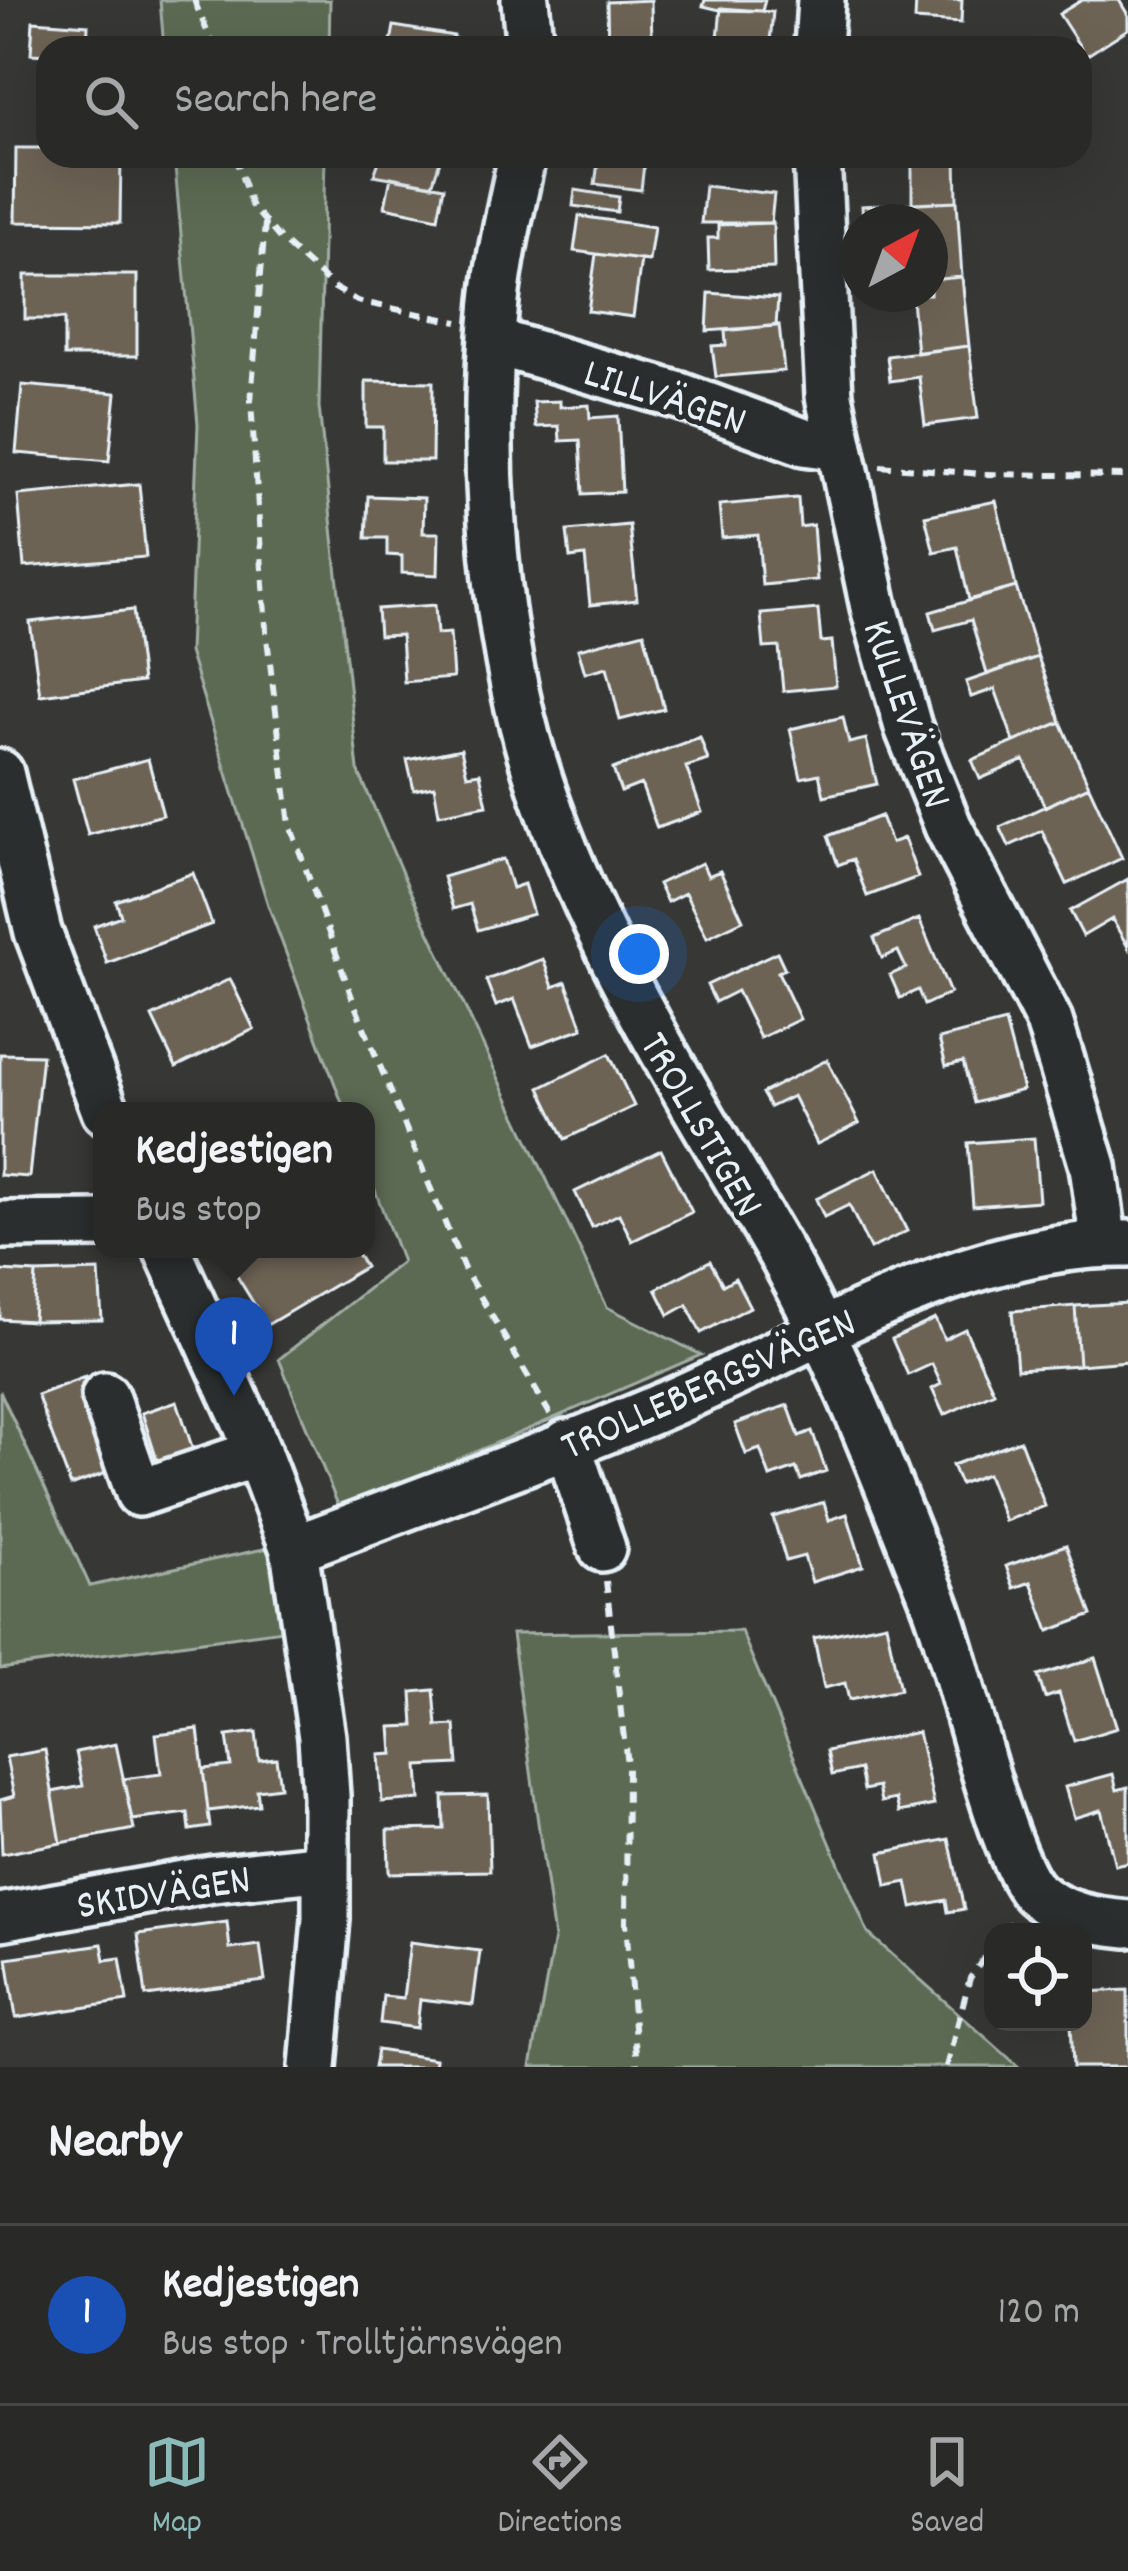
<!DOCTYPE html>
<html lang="en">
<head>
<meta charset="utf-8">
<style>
	body { margin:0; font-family:Dekko,sans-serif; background:#313230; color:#f1f3f6 }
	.controls { position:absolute; right:36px; bottom:36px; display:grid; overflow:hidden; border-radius:24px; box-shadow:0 12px 48px #0002 }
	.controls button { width:108px; height:108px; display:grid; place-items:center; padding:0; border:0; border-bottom:3px solid #454645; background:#292a28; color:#f1f3f6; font:60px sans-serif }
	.compass { position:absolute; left:840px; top:204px; width:108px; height:108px; border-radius:50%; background:#292a28; box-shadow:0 12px 48px #0002; rotate:41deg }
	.you { position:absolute; left:639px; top:954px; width:42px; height:42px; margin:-30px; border:9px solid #fff; border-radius:50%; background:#1a73e8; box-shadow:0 0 0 18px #1a73e833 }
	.badge { display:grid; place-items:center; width:78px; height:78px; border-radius:50%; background:#8bbbb9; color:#fff; font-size:39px; font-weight:700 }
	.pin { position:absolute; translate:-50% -99px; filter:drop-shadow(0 3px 6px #0008) }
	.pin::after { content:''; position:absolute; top:63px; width:42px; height:36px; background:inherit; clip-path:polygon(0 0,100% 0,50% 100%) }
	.popup { position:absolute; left:93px; top:1102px; width:282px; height:156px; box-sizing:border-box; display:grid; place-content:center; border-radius:24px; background:#292a28; filter:drop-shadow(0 3px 9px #0005); font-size:39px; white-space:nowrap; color:#a5a7a8 }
	.popup b { font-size:45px; color:#f1f3f6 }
	.popup::after { content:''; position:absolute; left:50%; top:100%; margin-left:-24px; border:24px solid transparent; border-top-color:#292a28 }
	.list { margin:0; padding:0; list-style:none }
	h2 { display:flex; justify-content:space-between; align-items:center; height:156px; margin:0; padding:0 48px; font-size:51px }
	h2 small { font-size:39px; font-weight:400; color:#a5a7a8 }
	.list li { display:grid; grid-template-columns:78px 1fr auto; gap:36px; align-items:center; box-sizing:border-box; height:180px; padding:0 48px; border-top:3px solid #454645 }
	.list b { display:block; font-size:45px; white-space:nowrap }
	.list p { margin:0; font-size:39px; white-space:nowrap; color:#a5a7a8 }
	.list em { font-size:39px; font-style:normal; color:#a5a7a8 }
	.icon { flex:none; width:66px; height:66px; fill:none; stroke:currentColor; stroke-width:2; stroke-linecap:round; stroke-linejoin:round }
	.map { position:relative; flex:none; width:1128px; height:2067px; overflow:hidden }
	.search { position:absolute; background:#292a28; box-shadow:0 12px 48px #0002; left:36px; right:36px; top:36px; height:132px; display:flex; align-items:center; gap:30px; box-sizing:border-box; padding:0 42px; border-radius:36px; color:#a5a7a8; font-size:45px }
	.sheet { height:336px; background:#292a28 }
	nav { display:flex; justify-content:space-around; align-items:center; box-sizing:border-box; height:168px; border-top:3px solid #454645; background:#292a28; font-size:33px; color:#a5a7a8 }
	nav a { display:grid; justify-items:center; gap:6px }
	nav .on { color:#8bbbb9 }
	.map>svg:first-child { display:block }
</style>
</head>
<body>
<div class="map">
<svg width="1128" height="2067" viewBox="0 0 1128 2067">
	<rect width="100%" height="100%" fill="#373836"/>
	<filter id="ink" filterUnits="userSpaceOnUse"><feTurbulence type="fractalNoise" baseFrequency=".00833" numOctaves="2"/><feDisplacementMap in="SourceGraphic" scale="24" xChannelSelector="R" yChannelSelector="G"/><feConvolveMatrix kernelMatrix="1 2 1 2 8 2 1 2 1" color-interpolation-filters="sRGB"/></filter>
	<g filter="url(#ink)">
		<path fill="#5b6a52" stroke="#a2aea5" stroke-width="3" d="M160 0H330L329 48H164Z
			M174 156H325L319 407 358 770 409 889 607 1307 701 1355 340 1510 279 1359 402 1262 366 1166V1111H345L268 905 189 652 198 424Z
			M0 1391 90 1586 273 1547 282 1630 0 1669Z
			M741 1631 868 1933 1019 2067H531L554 1938 512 1634Z"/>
		<path fill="#6d6454" stroke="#e8f1f8" stroke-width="3" d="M651 0 652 48H608L607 2Z
			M705 0H765L762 11 720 10 703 6Z
			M916 0H962L961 23 915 20Z
			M1082 0H1119L1128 15V29L1086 56 1059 14Z
			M721 8 773 12 770 42 718 38Z
			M33 21 88 25 87 48H48V55L31 54Z
			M394 26 454 36 452 48H390Z
			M16 148H48V156H121L120 223 15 222Z
			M381 156H435L441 158 432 185 374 175Z
			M599 156H645L641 190 595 184Z
			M912 156H956L957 201 912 203Z
			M391 177 444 187 438 218 385 207Z
			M705 186 774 194 771 223H701Z
			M575 190 619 197 617 212 573 206Z
			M957 201 962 277 930 280V222H863L862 206Z
			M579 216 654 227 649 261 574 251Z
			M773 223 774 268 709 270 708 238H718V225Z
			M596 254 641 260 633 317 588 311Z
			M25 275H137V356H64V319H25Z
			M962 277 969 346 917 353 912 299 891 300V294H930V280Z
			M709 293 778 298 776 326 707 331Z
			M779 325 784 371 716 377 712 346 726 345 725 331Z
			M969 346 978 418 925 425 919 377 890 381 887 356Z
			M366 381 433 382 432 461H383V427H366Z
			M22 385 116 393 109 461 16 453Z
			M560 401V407L589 405 590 418 618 416 622 492 583 494 580 440 560 441 559 426 536 427 534 402Z
			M139 484 146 557 24 567 18 495Z
			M368 496 424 498 423 533H439L438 575 402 573V556L387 555V538H366Z
			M798 498 800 527 813 525 817 580 762 585 758 535 722 538 719 505Z
			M996 501 1016 587 969 600 957 547 934 552 925 516Z
			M629 525 637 600 590 605 585 556 570 558 567 531Z
			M1016 587 1038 657 987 674 971 620 935 630 930 612Z
			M435 605 437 634 450 633 453 678 404 682 401 635 379 636 377 609Z
			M818 609 821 642 832 641 836 686 783 691 779 647 764 648 761 614Z
			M133 610 142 682 40 695 30 622Z
			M644 632 664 709 620 720 607 667 585 673 578 649Z
			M1038 657 1061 722 1014 742 995 689 971 697 966 682Z
			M843 717 849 743 866 739 877 784 824 796 819 774 801 778 790 729Z
			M1061 722 1089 786 1045 807 1024 760 980 779 972 760Z
			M700 737 708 760 686 767 702 812 657 828 641 784 621 792 613 769Z
			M461 749 467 775 480 773 487 805 439 814 434 786 414 790 407 760Z
			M148 759 163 815 88 835 73 779Z
			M1089 786 1122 858 1067 884 1042 831 1009 846 1000 827Z
			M881 816 891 843 904 838 918 877 867 896 853 859 838 865 828 836Z
			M503 859 512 888 524 884 533 914 478 930 470 904 453 909 443 877Z
			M702 863 708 876 720 871 743 920 707 937 685 893 667 902 658 884Z
			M193 873 212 924 107 963 94 926 121 916 116 901Z
			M1128 879V947L1112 919 1083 936 1070 911Z
			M919 919 950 993 924 1005 918 990 900 998 890 975 906 968 898 951 882 958 874 938Z
			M777 952 785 969 778 972 800 1019 760 1038 737 991 715 1002 707 985Z
			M543 959 553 987 566 982 583 1028 532 1046 514 999 496 1006 486 980Z
			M230 979 254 1029 176 1067 152 1017Z
			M1005 1022 1023 1090 974 1103 963 1062 946 1066 939 1039Z
			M0 1054 42 1055 29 1177 0 1175Z
			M609 1054 634 1106 565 1139 540 1088Z
			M827 1060 859 1123 817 1144 793 1096 770 1107 762 1093Z
			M1034 1138 1039 1201 973 1206 968 1143Z
			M661 1150 692 1212 632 1241 619 1214 592 1227 575 1192Z
			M877 1169 907 1231 870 1249 849 1205 824 1217 816 1199Z
			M234 1249H354L365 1267 267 1325 224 1255Z
			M710 1261 723 1285 735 1278 750 1307 701 1333 687 1305 669 1315 656 1289Z
			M0 1271 36 1273 33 1321 0 1319Z
			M99 1271 102 1320 33 1321 36 1273Z
			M1128 1303V1361L1079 1365 1075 1306Z
			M1075 1306 1079 1365 1017 1369 1012 1311Z
			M935 1319 944 1339 965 1329 994 1392 944 1415 932 1389 941 1384 932 1364 908 1375 892 1339Z
			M85 1377 119 1468 71 1486 37 1395Z
			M177 1401 198 1465 162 1476 142 1413Z
			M788 1405 799 1436 812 1431 826 1471 801 1480 796 1468 770 1477 760 1449 746 1454 735 1424Z
			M1020 1440 1045 1506 1005 1521 987 1474 960 1484 952 1465Z
			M824 1502 829 1520 847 1514 863 1566 812 1582 804 1556 786 1561 773 1517Z
			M1066 1545 1092 1615 1049 1631 1031 1582 1014 1588 1006 1566Z
			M886 1623 900 1690 849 1700 845 1683 824 1688 814 1638Z
			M1095 1658 1117 1728 1074 1741 1059 1693 1045 1698 1038 1676Z
			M434 1690 437 1726 455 1725 458 1764 418 1766 420 1799 382 1802 379 1755 393 1754 391 1727 414 1726 412 1692Z
			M198 1729 210 1827 190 1830 188 1813 132 1820 123 1779 161 1774 156 1734Z
			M256 1732 259 1760 276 1758 280 1787 257 1790 259 1805 208 1811 203 1769 231 1766 227 1736Z
			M918 1732 934 1805 899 1812 896 1799 881 1802 878 1787 864 1790 860 1769 832 1775 827 1751Z
			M116 1744 134 1829 61 1843 52 1792 83 1786 76 1752Z
			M45 1750 61 1843 2 1854 0 1800 14 1796 6 1757Z
			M1113 1774 1117 1790 1128 1787V1862L1115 1865 1101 1810 1074 1818 1065 1787Z
			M488 1795 490 1871 389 1873 388 1830 444 1829 443 1796Z
			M949 1839 964 1909 948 1912 946 1900 912 1907 907 1882 887 1886 881 1853Z
			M227 1922 230 1949 260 1945 265 1981 146 1996 138 1934Z
			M410 1942 480 1951 473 2005 420 1999 417 2028 380 2023 383 1996 403 1998Z
			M102 1944 105 1960 120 1958 127 2001 16 2018 7 1958Z
			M1128 1990V2067H1073L1071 2022H1083V1992Z
			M377 2050 435 2059 434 2067H374Z"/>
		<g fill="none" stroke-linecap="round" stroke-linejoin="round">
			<g stroke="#e8f1f8" stroke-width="54">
				<path id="minor" d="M525 0 530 48
					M818 48 821 0
					M522 156C512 204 500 252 495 301 481 441 490 603 527 740 579 928 687 1090 783 1257 836 1352 875 1452 915 1553 923 1574 933 1595 940 1617 959 1670 1003 1865 1036 1894 1061 1916 1096 1921 1128 1924
					M817 156 829 396 874 607 908 727 948 826 1049 1021 1093 1166 1104 1244
					M492 341 680 396 804 442 840 447
					M0 773 38 932 105 1111
					M0 1225 102 1224
					M167 1249 247 1425 294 1549 322 1737 326 1796V1919L313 2067
					M105 1396 139 1493 258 1453
					M567 1443 602 1548
					M294 1549C419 1501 545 1457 668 1404 812 1342 967 1241 1128 1244
					M0 1917 212 1879 326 1867"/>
			</g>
			<path stroke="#e8f1f8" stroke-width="6" stroke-dasharray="12 9" stroke-linecap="butt" d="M194 0 214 48
				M235 156 251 205 281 240 333 287 357 301 458 322
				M265 223 251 401 266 630 290 825 354 1003 464 1269 550 1414
				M880 466 982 474 1128 476
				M606 1581 627 1765 626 1922 637 2067
				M1004 1932 1014 1920
				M946 2067 970 1978 993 1945"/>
			<use href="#minor" stroke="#2a2d2e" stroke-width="45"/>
		</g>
	</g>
	<g text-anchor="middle" stroke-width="10" stroke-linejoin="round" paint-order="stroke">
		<g font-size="42" fill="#e8f1f8" stroke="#2a2d2e">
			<text transform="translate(666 394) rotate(18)" y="15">LILLVÄGEN</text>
			<text transform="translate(910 713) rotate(71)" y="15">KULLEVÄGEN</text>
			<text transform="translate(704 1123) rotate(60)" y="15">TROLLSTIGEN</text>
			<text transform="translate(707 1381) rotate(-24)" y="15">TROLLEBERGSVÄGEN</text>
			<text transform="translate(163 1889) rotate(-9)" y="15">SKIDVÄGEN</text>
		</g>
	</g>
</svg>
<div class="controls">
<button><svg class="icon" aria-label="locate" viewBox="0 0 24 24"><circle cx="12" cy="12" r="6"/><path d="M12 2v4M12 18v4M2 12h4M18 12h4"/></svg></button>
</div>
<svg class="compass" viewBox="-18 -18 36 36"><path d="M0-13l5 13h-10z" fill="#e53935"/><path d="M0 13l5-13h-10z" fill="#a5a7a8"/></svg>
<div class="you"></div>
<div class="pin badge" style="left:234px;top:1396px;background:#1a4fb4">1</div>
<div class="popup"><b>Kedjestigen</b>Bus stop</div>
<div class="search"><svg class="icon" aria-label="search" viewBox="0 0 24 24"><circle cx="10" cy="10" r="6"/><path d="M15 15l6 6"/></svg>Search here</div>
</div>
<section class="sheet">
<h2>Nearby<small></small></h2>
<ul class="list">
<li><span class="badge" style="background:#1a4fb4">1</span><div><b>Kedjestigen</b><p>Bus stop · Trolltjärnsvägen</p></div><em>120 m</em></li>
</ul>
</section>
<nav>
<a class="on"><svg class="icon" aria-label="map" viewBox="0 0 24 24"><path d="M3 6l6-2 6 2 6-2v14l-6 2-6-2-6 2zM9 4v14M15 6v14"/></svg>Map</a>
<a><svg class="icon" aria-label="directions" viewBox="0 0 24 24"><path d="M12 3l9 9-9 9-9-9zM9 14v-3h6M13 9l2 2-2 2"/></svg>Directions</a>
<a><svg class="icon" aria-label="saved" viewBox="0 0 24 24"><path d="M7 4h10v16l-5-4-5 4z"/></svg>Saved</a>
</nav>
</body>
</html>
